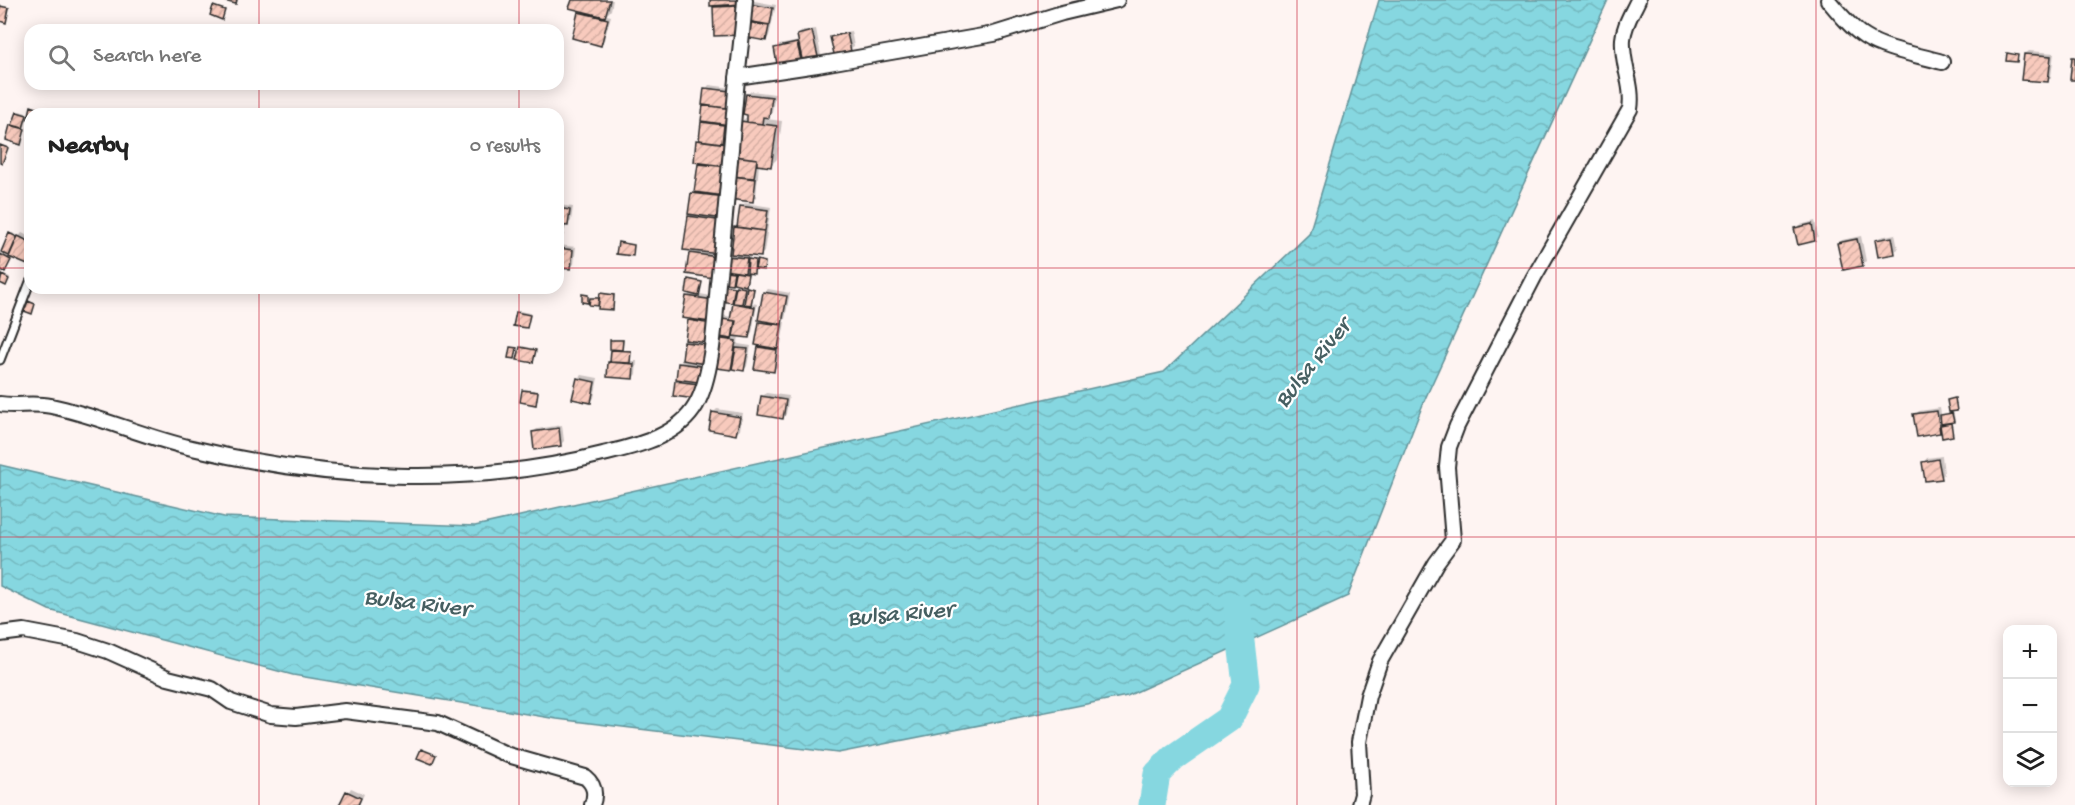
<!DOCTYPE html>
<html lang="en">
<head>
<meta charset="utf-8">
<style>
	body { margin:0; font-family:"Gochi Hand",sans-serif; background:#f6f6f6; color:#222 }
	.controls { position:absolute; right:18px; bottom:18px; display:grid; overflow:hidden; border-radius:12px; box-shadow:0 3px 15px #0003 }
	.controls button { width:54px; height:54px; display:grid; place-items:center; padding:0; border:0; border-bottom:2px solid #e0e0e0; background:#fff; color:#222; font:30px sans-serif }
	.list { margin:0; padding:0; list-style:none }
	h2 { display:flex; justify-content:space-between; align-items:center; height:78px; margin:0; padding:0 24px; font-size:26px }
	h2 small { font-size:20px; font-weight:400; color:#767676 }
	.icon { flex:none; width:33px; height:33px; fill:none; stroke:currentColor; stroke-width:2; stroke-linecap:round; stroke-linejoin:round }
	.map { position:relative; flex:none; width:2075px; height:805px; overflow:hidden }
	.search { position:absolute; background:#fff; box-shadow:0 3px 15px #0003; left:24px; top:24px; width:540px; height:66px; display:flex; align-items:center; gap:15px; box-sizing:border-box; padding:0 21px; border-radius:18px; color:#767676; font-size:22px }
	.panel { position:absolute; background:#fff; box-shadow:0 3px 15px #0003; left:24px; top:108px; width:540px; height:186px; border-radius:18px }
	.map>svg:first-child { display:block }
</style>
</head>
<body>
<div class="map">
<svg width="2075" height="805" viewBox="0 0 2075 805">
	<defs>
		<pattern id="water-waves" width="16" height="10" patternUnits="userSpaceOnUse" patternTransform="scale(1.5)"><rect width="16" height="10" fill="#86d7e0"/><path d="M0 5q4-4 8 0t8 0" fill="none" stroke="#74b9c0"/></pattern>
		<pattern id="building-hatch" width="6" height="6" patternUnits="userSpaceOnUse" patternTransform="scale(1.5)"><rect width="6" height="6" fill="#f8cabd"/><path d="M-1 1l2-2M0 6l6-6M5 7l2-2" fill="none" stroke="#d5aea3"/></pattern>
	</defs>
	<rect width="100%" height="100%" fill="#fef4f2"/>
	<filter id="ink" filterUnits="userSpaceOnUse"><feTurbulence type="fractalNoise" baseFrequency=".0167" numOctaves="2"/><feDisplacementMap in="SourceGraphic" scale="12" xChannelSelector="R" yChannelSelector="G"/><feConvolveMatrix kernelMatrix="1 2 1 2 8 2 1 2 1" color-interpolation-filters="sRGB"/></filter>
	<g filter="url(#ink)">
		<path fill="url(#water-waves)" stroke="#629298" stroke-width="1.5" d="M1379 0H1608L1425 399 1348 596 1127 696 838 753 557 719 293 675 49 610 0 586V465L224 517 475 526 1164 372 1309 234Z"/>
		<path fill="#0003" d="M573 0H613L611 10 606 15 611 16 604 40 601 44 580 13 582 10Z
			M712 0H746L716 35Z
			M754 1 776 5 769 36 766 39 746 36 751 5Z
			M0 5 10 7 6 21 0 20Z
			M816 29 821 56 818 59 801 62 775 49 779 45 800 41 798 35 802 31Z
			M851 31 854 46 850 49 832 37 836 34Z
			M2029 51 2054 53 2051 77 2048 81 2025 54Z
			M709 85 732 88 725 140 730 141 741 122 750 114 747 95 751 91 775 94 772 112 766 119 782 121 777 159 771 165 759 164 756 197 752 201 728 198 717 273 691 253 695 250 689 217 693 213 692 193 696 190 700 161 698 141 700 139 706 89Z
			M19 111 30 114V118H27L22 142 12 126Z
			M745 203 771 207 764 252 760 256 750 254V259H756L755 264 760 260 766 261 765 267 755 268 753 272H749L747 283 743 286 746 287 745 291 749 287 754 288 752 303 757 304 752 333 749 337 739 335 738 344 751 346 747 366 744 370 712 365 721 315 732 317 736 296 731 301 724 286H735L734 290 741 283 726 281 727 272 730 269 727 256 733 253 736 228 739 224 741 207Z
			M558 205 573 207 571 221 568 224H564L562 235H558Z
			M1815 221 1818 236 1814 240 1796 228 1800 225Z
			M12 233 17 235 15 241 22 233 30 237V264L12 257 2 274 10 277 6 284 0 281V258Z
			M1895 234 1898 249 1894 252 1876 240 1880 237Z
			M1861 236 1866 261 1862 264 1839 244 1842 240Z
			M621 242 635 244 633 253 632 255 619 243Z
			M558 245 576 247 574 264 570 268 558 266Z
			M691 279 702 281 700 294 717 297 710 344 688 341 689 339H687L690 318 688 296 691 293Z
			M768 289 790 293 785 319 783 322H785L777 367 773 371 755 368 761 322 764 319V292Z
			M603 293 615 294 612 309 591 304 593 297 601 298Z
			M519 311 530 313 527 327 517 313Z
			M613 339H624L623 350H631V361H637L636 374 633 378 610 363 612 361Z
			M687 341V343L709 347 702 377 698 380H700L699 394 677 381 680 378V363L683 360Z
			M522 346 536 349 533 362 521 347Z
			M582 375 598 378 594 398 590 401 578 379Z
			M525 389 539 391 535 403 524 390Z
			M766 393 789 396 786 414 783 418 763 396Z
			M1956 398 1957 408 1953 410 1955 420 1952 421 1953 434 1942 429 1939 432 1915 415 1919 411 1940 408 1941 414 1950 413 1948 400Z
			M717 409 743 413 740 430 736 433 713 413Z
			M562 425 564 441 560 445 533 432 537 429Z
			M1942 456 1944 474 1941 478 1924 462 1927 458Z
			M351 788 364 794 359 805H341Z"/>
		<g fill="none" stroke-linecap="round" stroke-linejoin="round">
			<path stroke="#86d7e0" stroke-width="27" d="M1152 805 1157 774 1174 757 1229 719 1246 685 1237 607"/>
		</g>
		<path fill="url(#building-hatch)" stroke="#2b2b2b" stroke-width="1.5" d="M220 0H237L236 4Z
			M572 0H610L605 17 569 8Z
			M710 0H744V4L710 6Z
			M749 4 773 8 770 25 747 21Z
			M0 6 9 8 6 23 0 21Z
			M213 6 225 10 222 20 210 15Z
			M740 6 741 35 714 36 713 7Z
			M578 12 608 19 601 46 572 38Z
			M747 22 769 26 766 41 744 37Z
			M812 31 819 61 803 64 797 35Z
			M847 33 851 51 834 54 830 37Z
			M797 43 802 64 778 69 774 48Z
			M2007 53 2018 55 2017 62 2006 61Z
			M2024 54 2051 56 2048 82 2021 80Z
			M2072 57H2075V80H2070Z
			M704 88 730 91 727 108 702 105Z
			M746 94 772 97 769 118 763 117 762 124 747 122V115L743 114Z
			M703 105 732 109 730 125 701 121Z
			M31 106 40 109 39 114H30V120L28 119Z
			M17 112 27 115 23 128 12 125Z
			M740 121 777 126 771 167 757 165V159L735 156Z
			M701 122 724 125 722 143 699 140Z
			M10 125 25 129 21 145 6 140Z
			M696 140 727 144 724 166 694 162Z
			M0 145 8 148 2 164 0 163Z
			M733 156 757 159 754 178 731 176Z
			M698 164 729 167 725 196 694 192Z
			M731 176 756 179 753 202 728 199Z
			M691 193 726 197 724 219 688 214Z
			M740 206 768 210 765 231 737 227Z
			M558 208 570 210 568 226 558 225Z
			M688 216 724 221 720 254 683 250Z
			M1812 224 1815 241 1798 245 1794 228Z
			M558 226 564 227 562 237 558 236Z
			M734 227 764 231 761 257 731 254Z
			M9 233 17 237 9 256 1 252Z
			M18 236 30 242V266L9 257Z
			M1892 237 1895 254 1878 257 1875 240Z
			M1857 239 1863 266 1843 270 1837 243Z
			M618 242 634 245 633 256 616 254Z
			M558 248 573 250 571 269 558 268Z
			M689 253 718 257 714 278 686 274Z
			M0 254 11 260 5 272 0 269Z
			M726 256 747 258 745 273 724 270Z
			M748 259 755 260 754 274 747 273Z
			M757 260 765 262 764 270 755 269Z
			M725 271 734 272 732 284 724 283Z
			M735 272 748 274 746 286 733 283Z
			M2 275 9 279 6 286 0 283Z
			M688 279 702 282 699 296 686 293Z
			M722 285 735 287 732 303 720 301Z
			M736 286 745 288 742 304 733 303Z
			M747 287 754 289 751 305 744 304Z
			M763 292 787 296 782 324 758 320Z
			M600 293 614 295 613 310 598 309Z
			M582 294 588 295V303L582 302Z
			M686 296 714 300 710 322 682 318Z
			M590 298H599L598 306 589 305Z
			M28 301 35 304 32 314 24 311Z
			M733 303 755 307 749 338 733 336 736 321 730 320Z
			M516 312 530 315 527 328 513 326Z
			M716 318 735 321 732 339 713 336Z
			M688 320 712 324 708 343 685 340Z
			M759 322 782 325 778 349 755 345Z
			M715 338 736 341 731 370 710 367Z
			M610 340H623L622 350 610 349Z
			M684 342 707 345 705 364 682 360Z
			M510 347 517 348 515 359 508 358Z
			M520 347 536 350 533 363 517 360Z
			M758 347 777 350 774 372 754 369Z
			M736 348 748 349 744 371 732 369Z
			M611 350 631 351 630 363 610 362Z
			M608 362 634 364 633 379 607 377Z
			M678 363 701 366 698 382 676 379Z
			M577 378 595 382 591 403 572 399Z
			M675 381 698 384 696 399 673 396Z
			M522 390 538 392 536 405 520 402Z
			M761 396 786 400 783 419 758 415Z
			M1955 398 1957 411 1949 412 1947 400Z
			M1937 411 1940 433 1917 437 1913 414Z
			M712 412 740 417 736 435 709 430Z
			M1952 413 1954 422 1941 424 1940 415Z
			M1951 423 1953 436 1942 438 1940 425Z
			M559 428 561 446 534 450 532 432Z
			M1938 459 1942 479 1925 481 1922 462Z
			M421 749 436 755 432 764 417 758Z
			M346 791 361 798 358 805H339Z"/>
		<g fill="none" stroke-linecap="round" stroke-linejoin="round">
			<g stroke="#2b2b2b" stroke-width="11">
				<path id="service" d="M0 360 30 282"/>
			</g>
			<g stroke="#2b2b2b" stroke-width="18">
				<path id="minor" d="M1828 0C1839 13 1851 28 1865 37 1885 50 1919 55 1942 62
					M737 77 817 65 994 34 1062 13 1117 0
					M0 404C16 407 32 402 51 406 99 416 144 437 192 448 325 480 470 488 603 454 635 446 678 437 696 405 713 375 715 318 718 283 726 215 731 147 737 79 740 53 743 27 745 0
					M0 634 24 631 77 641 108 651 168 678 212 689 231 702 271 715 296 717 345 711 438 723 508 755 585 777C595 785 596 794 592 805
					M1359 805 1362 794 1359 742 1368 696 1380 661 1436 563 1453 540 1447 467 1449 447 1457 426 1534 277 1630 109C1634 85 1621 63 1623 39 1624 25 1632 13 1638 0"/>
			</g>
			<use href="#service" stroke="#fff" stroke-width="7"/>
			<use href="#minor" stroke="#fff" stroke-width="14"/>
		</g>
	</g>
	<path fill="none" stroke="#d1495b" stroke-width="1.5" stroke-opacity="0.55" d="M259 0V30M519 0V30M778 0V805M1038 0V805M1297 0V805M1556 0V805M1816 0V805M259 84V114M519 84V114M0 268H30M558 268H2075M259 288V805M519 288V805M0 537H2075"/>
	<g text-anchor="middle" stroke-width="4.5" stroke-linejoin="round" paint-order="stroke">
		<g font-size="24" font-style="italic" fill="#465f61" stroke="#fff">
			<text transform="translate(1311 362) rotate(-51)" y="8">Bulsa River</text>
			<text transform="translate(417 601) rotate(7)" y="8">Bulsa River</text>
			<text transform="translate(900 612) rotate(-5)" y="8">Bulsa River</text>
		</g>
	</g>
</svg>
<div class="controls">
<button>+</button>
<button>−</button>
<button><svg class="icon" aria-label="layers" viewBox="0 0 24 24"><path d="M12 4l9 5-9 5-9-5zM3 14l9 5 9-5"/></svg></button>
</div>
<div class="search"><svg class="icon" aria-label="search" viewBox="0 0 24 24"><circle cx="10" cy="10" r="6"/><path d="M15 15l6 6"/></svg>Search here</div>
<section class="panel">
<h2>Nearby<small>0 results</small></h2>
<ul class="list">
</ul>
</section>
</div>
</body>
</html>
